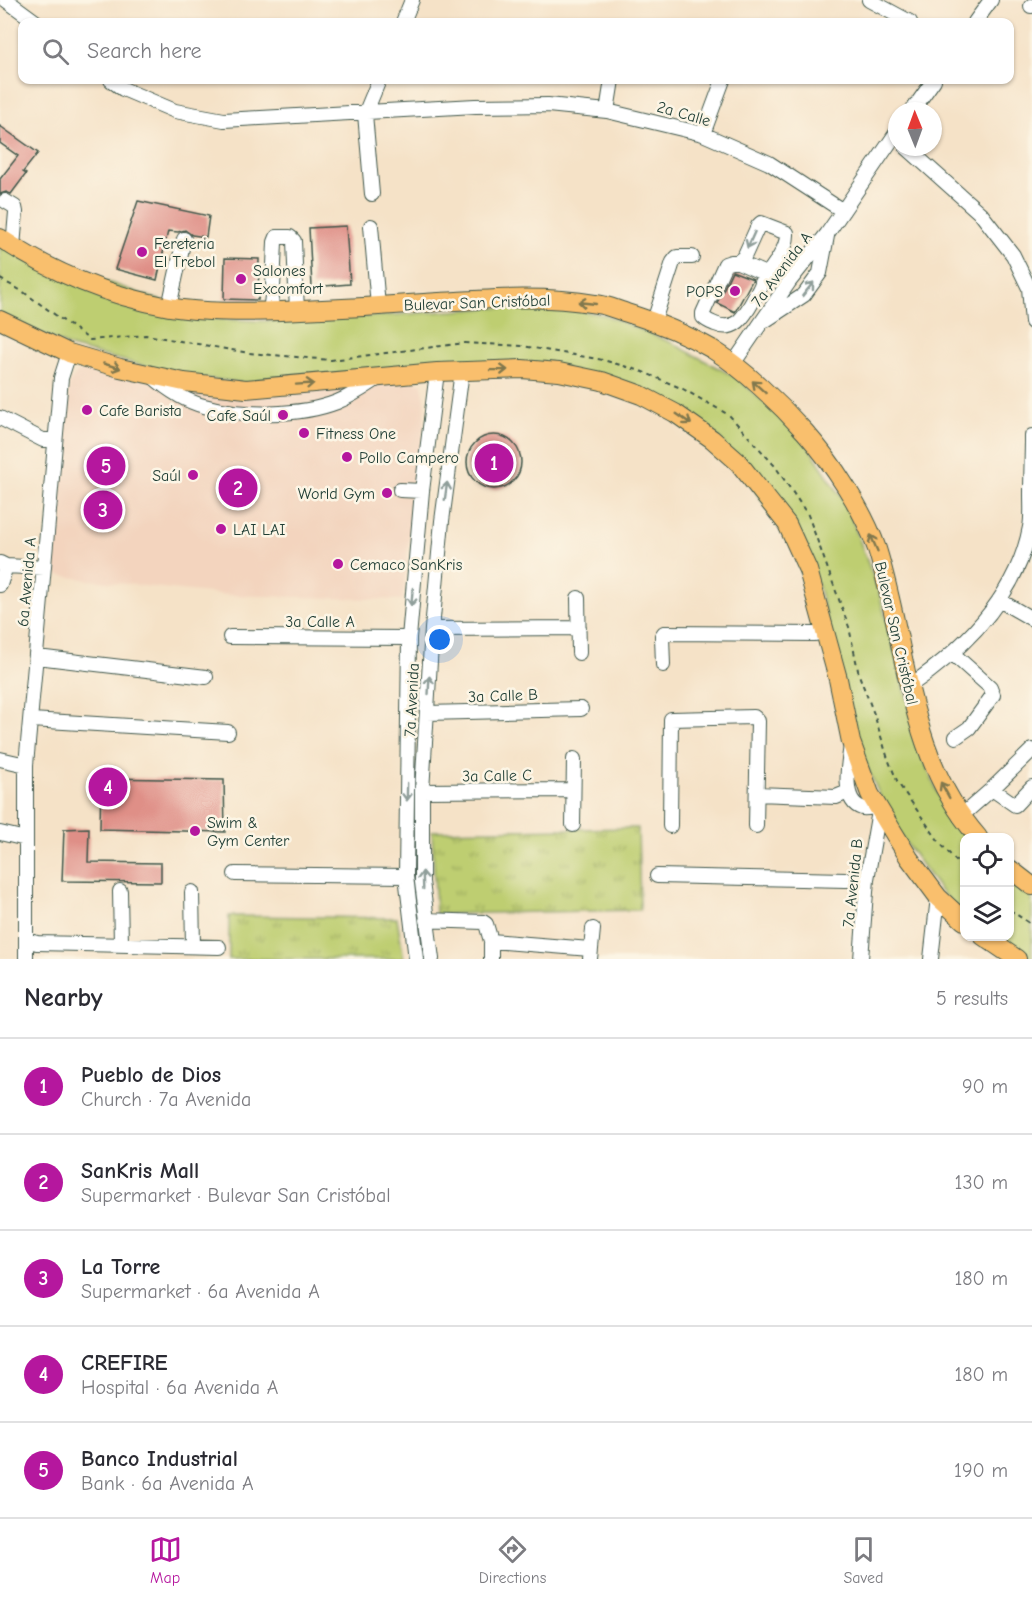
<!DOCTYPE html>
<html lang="en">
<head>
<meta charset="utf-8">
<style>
	body { margin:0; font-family:"Comic Neue",sans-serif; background:#f7f7f7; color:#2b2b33 }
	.controls { position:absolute; right:18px; bottom:18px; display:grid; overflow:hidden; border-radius:12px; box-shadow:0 2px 4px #0004 }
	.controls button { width:54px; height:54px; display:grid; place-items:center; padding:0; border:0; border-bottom:2px solid #e1e1e2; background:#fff; color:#2b2b33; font:30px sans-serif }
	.compass { position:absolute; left:888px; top:102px; width:54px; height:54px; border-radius:50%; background:#fff; box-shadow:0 2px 4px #0004; rotate:359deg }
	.you { position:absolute; left:440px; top:640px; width:21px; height:21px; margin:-15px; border:4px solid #fff; border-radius:50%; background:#1a73e8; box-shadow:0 0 0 9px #1a73e833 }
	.badge { display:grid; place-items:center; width:39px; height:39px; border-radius:50%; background:#b5179e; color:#fff; font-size:20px; font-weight:700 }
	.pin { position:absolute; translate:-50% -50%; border:3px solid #fff; box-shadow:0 2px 6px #0006 }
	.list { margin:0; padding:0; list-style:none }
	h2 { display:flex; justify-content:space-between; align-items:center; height:78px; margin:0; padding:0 24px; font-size:26px }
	h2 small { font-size:20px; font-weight:400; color:#7c7c81 }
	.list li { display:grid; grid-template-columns:39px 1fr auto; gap:18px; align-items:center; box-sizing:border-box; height:96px; padding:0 24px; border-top:2px solid #e1e1e2 }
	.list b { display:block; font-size:22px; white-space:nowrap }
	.list p { margin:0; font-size:20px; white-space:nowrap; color:#7c7c81 }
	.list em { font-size:20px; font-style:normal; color:#7c7c81 }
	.icon { flex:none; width:33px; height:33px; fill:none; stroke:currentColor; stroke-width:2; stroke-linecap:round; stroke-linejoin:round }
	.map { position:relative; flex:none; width:1032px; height:959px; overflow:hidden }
	.search { position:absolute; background:#fff; box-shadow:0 2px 4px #0004; left:18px; right:18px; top:18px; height:66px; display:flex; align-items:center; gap:15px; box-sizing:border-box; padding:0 21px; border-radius:12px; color:#7c7c81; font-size:22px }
	.sheet { height:558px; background:#fff }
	nav { display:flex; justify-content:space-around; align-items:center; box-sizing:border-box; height:84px; border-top:2px solid #e1e1e2; background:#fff; font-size:16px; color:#7c7c81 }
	nav a { display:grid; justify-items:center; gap:3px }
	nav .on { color:#b5179e }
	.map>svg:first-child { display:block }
</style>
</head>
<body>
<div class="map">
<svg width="1032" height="959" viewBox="0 0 1032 959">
	<defs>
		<pattern id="grass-tufts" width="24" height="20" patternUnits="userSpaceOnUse" patternTransform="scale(1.5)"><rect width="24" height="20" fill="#bece71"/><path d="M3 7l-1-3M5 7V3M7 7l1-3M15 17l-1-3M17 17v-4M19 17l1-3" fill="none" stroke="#9aa85e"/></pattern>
	</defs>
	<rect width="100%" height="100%" fill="#fcf5e5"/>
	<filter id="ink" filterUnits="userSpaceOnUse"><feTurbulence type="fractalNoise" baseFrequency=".0167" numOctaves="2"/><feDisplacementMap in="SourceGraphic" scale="12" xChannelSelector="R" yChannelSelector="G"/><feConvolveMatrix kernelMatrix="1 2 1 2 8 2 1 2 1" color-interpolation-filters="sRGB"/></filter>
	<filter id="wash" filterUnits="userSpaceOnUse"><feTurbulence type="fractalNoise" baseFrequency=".008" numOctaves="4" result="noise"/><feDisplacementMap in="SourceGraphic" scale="24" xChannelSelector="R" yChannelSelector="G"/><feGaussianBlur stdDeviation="1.35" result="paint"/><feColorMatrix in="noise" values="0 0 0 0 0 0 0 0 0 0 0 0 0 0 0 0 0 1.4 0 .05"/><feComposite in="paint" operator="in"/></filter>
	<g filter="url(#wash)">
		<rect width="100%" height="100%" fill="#f5e2c7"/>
		<path fill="#f3d4be" d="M95 368 413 381 422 384 425 398 424 426 410 528 403 600 228 595 89 580 53 574 69 383 77 373 85 369Z"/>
		<path fill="url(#grass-tufts)" stroke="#6e8652" stroke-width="1.5" d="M638 828 640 910 436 914 432 831Z
			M229 916 397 918 404 959H229Z"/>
		<path fill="#bece71" stroke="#6e8652" stroke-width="1.5" d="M0 245 214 319 262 321 379 316 493 308 554 307 605 315 672 343 737 378 801 435 846 504 879 593 923 758 939 796 970 837H964V914L942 893 893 825 861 753 818 584 719 437 566 368 244 383 180 375 70 347 0 314Z
			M1010 876 1032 892V959L1019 954 994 937 1010 936Z"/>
		<g id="blocks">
			<path fill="#df8f87" d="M0 126 38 153 23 172 26 174 11 194 6 192 0 194V179L18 156 0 143Z
				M138 201 209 216 206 237 192 235 185 230 178 232 168 231 157 280 115 269Z
				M346 226 350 284 312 287 309 228Z
				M225 258 259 259 258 300 224 299Z
				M732 271 753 279 735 312 717 303Z
				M467 462a27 27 0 1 1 54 0a27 27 0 1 1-54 0Z
				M101 778 224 780 225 832 100 829Z
				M89 828 88 862 161 863V882L62 881 64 829Z"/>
		</g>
	</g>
	<g filter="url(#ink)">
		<use href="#blocks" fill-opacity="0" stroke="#3f564a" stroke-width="1.5"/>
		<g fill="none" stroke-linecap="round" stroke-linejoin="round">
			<g stroke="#3f564a" stroke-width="16">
				<path id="minor" d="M6 0 36 22
					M869 0 910 22
					M1031 6H1032
					M403 22 412 0
					M975 22 991 0
					M111 80 123 89 175 111 224 120 475 106 548 105 607 111 703 134 769 163 843 211
					M607 111 612 80
					M912 111 934 80
					M703 134 723 80
					M906 147 981 214 1013 255 1029 288 1032 322
					M372 194 365 114 379 80
					M5 201 15 207 16 212 13 247
					M371 226 378 306
					M731 262H738L761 272C765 283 759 289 754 299 745 315 736 333 715 324 710 322 707 321 703 317V313L725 264Z
					M738 262 744 257 758 226 761 223 787 233C788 248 773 268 763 278
					M169 307 184 239
					M270 312 273 288 275 242 277 237H290L294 241 297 311
					M766 320 804 295 820 273 827 236
					M654 321 673 262 677 257H692
					M733 364 789 282 827 234 897 132
					M152 376C167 389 184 401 204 406 241 417 301 416 337 402 352 396 365 387 377 379
					M0 418 43 440H55
					M400 490 422 491
					M0 563 6 566 44 568
					M0 585 6 566
					M578 598 579 653
					M999 600 1032 619
					M432 629 579 628
					M230 637 409 638
					M953 654 990 687 993 695 969 728 956 737
					M37 657 206 677
					M663 665 662 636 664 633 815 634
					M908 687C964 649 1017 596 1030 527 1032 517 1031 506 1031 495 1031 475 1032 456 1032 436
					M427 713 581 709
					M31 720 228 732
					M851 745C849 761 840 801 862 808 866 809 873 807 877 807
					M0 759 26 765
					M992 789 1015 805 1032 787
					M422 791 572 790
					M757 794 836 797 848 792
					M960 817 992 789 1032 750
					M573 825 574 759
					M670 826 671 719 754 717 758 721 756 826
					M0 833 26 839
					M235 874 406 876
					M657 876 846 880 867 879
					M120 891 121 944
					M192 892 193 946
					M426 920 483 922 486 924 491 941V959
					M26 940 37 943 219 947
					M491 941 590 949
					M26 959V765L61 378 69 353
					M416 959 406 876 409 638 422 491 437 372
					M432 959 422 882V791L432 629 442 521 462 371
					M590 959 593 929
					M861 959 867 879 879 811
					M931 959 938 897"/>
			</g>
			<g stroke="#3f564a" stroke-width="20">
				<path id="major" d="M0 238C51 272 109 296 169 307 206 313 244 312 281 311 333 309 386 306 439 302 491 299 544 295 596 304 607 305 617 310 627 313 656 322 686 334 712 349 743 368 781 405 805 432 832 462 864 511 877 549 908 648 907 756 978 837
					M0 320 69 353 120 368 184 382 246 389 437 372 522 369 559 372 602 381 641 395 675 413 712 439 738 462 787 524 808 570 838 679 851 742 870 794 909 858 938 897 964 921
					M1010 869 1032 886
					M983 936 1017 959"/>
			</g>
			<path stroke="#3f564a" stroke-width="2" stroke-dasharray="4.5 4.5" stroke-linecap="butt" d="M0 279 22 291 90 340 146 335 249 353 331 360 465 343 522 346 603 360 641 371 683 389 729 415 775 466 808 515 849 627 859 675 874 714 888 759 898 783 940 843 964 870
				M1010 910 1032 925"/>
			<use href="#minor" stroke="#fff" stroke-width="14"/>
			<use href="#major" stroke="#f9bf6d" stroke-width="18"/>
		</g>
		<defs><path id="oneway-shaft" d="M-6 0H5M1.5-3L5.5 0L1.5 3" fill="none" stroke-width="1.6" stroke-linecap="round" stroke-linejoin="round" transform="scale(1.5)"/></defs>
		<g stroke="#8f9e9a">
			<use href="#oneway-shaft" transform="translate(751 240) rotate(114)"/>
			<use href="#oneway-shaft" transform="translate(808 289) rotate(-51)"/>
			<use href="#oneway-shaft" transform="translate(446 491) rotate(-82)"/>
			<use href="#oneway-shaft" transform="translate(412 597) rotate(95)"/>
			<use href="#oneway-shaft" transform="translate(429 685) rotate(-87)"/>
			<use href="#oneway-shaft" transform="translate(407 792) rotate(91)"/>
			<use href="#oneway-shaft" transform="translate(423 880) rotate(-92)"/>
		</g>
		<g stroke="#81784e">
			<use href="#oneway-shaft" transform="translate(587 303) rotate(-174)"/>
			<use href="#oneway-shaft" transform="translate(112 366) rotate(16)"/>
			<use href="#oneway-shaft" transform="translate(499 370) rotate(-1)"/>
			<use href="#oneway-shaft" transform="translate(305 384) rotate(-4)"/>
			<use href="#oneway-shaft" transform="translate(759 387) rotate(-138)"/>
			<use href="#oneway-shaft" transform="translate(684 419) rotate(35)"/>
			<use href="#oneway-shaft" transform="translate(874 543) rotate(-113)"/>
			<use href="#oneway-shaft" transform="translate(945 790) rotate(-119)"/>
		</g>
	</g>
	<g fill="#b5179e" stroke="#fcf5e5" stroke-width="2">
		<circle cx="142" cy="252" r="6"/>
		<circle cx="241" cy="279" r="6"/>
		<circle cx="735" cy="291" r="6"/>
		<circle cx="87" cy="410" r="6"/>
		<circle cx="283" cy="415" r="6"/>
		<circle cx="304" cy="433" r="6"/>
		<circle cx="347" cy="457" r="6"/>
		<circle cx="193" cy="475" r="6"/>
		<circle cx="387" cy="493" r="6"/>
		<circle cx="221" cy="529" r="6"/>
		<circle cx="338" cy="564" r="6"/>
		<circle cx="195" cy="831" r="6"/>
	</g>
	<g text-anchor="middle" stroke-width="5" stroke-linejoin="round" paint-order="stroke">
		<g font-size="16" fill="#1f3d34" stroke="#fcf5e5">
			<text transform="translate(684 113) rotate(16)" y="6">2a Calle</text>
			<text transform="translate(781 269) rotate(-53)" y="6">7a Avenida A</text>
			<text transform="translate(477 302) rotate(-2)" y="6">Bulevar San Cristóbal</text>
			<text transform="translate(26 582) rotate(-85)" y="6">6a Avenida A</text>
			<text x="320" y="627">3a Calle A</text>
			<text transform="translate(897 633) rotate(77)" y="6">Bulevar San Cristóbal</text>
			<text transform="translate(503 695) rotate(-2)" y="6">3a Calle B</text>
			<text transform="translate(411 700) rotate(-87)" y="6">7a Avenida</text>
			<text transform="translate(497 775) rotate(-1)" y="6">3a Calle C</text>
			<text transform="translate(852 883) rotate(-84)" y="6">7a Avenida B</text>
		</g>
		<g font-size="16" fill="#1f3d34" stroke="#fcf5e5" text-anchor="start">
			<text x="154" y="249">Fereteria<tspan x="154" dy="18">El Trebol</tspan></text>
			<text x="253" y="276">Salones<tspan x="253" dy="18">Excomfort</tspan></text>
			<text x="723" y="297" text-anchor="end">POPS</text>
			<text x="99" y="416">Cafe Barista</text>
			<text x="271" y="421" text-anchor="end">Cafe Saúl</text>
			<text x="316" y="439">Fitness One</text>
			<text x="359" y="463">Pollo Campero</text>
			<text x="181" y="481" text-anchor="end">Saúl</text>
			<text x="375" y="499" text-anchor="end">World Gym</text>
			<text x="233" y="535">LAI LAI</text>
			<text x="350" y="570">Cemaco SanKris</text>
			<text x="207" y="828">Swim &amp;<tspan x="207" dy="18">Gym Center</tspan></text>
		</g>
	</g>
</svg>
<div class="controls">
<button><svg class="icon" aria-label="locate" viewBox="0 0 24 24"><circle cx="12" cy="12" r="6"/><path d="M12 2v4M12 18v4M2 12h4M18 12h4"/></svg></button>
<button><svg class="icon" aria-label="layers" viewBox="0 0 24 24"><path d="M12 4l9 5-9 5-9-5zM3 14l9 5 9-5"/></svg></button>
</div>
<svg class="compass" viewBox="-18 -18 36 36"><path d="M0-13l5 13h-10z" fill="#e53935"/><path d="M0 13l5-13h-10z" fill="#7c7c81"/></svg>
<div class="you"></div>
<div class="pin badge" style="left:494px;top:463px">1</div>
<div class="pin badge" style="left:238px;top:488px">2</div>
<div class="pin badge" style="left:103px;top:510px">3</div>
<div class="pin badge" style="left:108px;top:787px">4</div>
<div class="pin badge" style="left:106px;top:466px">5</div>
<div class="search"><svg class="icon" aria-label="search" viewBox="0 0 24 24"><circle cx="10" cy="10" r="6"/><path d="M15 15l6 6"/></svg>Search here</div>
</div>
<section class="sheet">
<h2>Nearby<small>5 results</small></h2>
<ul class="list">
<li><span class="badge">1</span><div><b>Pueblo de Dios</b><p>Church · 7a Avenida</p></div><em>90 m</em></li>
<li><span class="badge">2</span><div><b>SanKris Mall</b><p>Supermarket · Bulevar San Cristóbal</p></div><em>130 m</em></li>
<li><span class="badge">3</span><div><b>La Torre</b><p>Supermarket · 6a Avenida A</p></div><em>180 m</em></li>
<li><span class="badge">4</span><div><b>CREFIRE</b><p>Hospital · 6a Avenida A</p></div><em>180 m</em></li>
<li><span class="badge">5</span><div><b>Banco Industrial</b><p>Bank · 6a Avenida A</p></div><em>190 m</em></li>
</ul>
</section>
<nav>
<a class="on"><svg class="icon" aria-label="map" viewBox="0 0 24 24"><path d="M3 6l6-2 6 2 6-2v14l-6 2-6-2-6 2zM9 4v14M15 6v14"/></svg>Map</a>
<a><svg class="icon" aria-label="directions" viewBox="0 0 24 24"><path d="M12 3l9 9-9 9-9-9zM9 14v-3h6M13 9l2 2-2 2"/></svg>Directions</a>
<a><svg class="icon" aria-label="saved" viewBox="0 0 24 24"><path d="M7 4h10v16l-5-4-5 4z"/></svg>Saved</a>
</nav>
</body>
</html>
